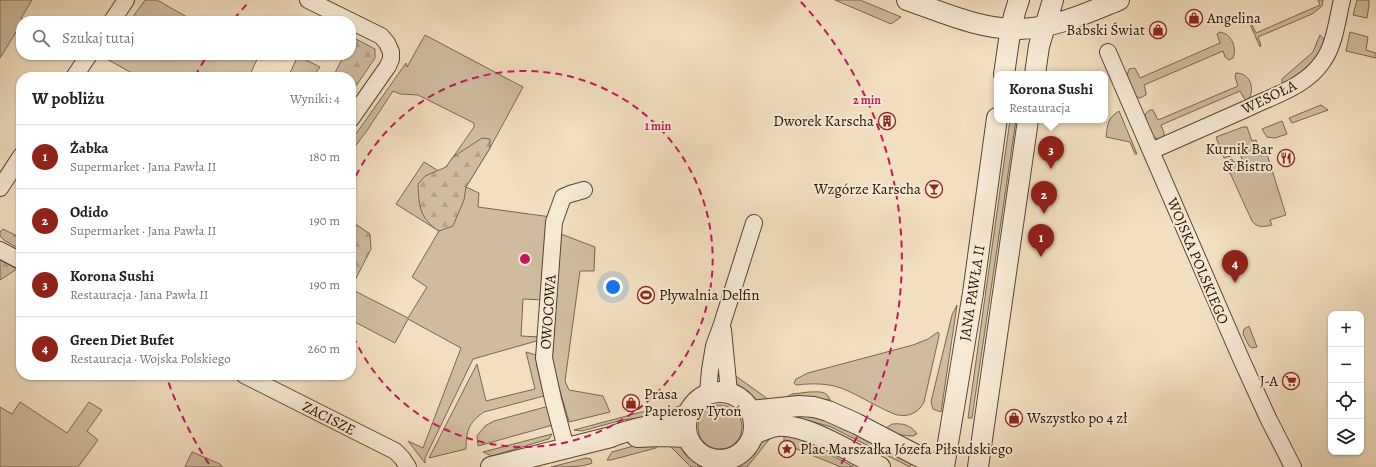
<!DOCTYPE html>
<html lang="pl">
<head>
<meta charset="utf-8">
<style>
	body { margin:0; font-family:Alegreya,serif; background:#f6f6f6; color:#222 }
	.controls { position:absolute; right:12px; bottom:12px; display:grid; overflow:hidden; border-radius:8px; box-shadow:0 1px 3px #0004 }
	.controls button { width:36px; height:36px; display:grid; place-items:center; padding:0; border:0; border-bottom:1px solid #e0e0e0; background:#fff; color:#222; font:20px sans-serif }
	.you { position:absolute; left:613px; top:287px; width:14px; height:14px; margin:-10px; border:3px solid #fff; border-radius:50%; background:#1a73e8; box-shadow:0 0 0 6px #1a73e833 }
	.badge { display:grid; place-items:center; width:26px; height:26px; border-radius:50%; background:#8f2418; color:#fff; font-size:13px; font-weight:700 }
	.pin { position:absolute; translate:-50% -33px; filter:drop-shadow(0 1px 2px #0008) }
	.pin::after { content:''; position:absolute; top:21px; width:14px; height:12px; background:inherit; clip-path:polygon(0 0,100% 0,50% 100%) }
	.popup { position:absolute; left:994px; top:71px; width:114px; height:52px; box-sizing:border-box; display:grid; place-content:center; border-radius:8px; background:#fff; filter:drop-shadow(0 1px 3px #0005); font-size:13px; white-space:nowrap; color:#767676 }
	.popup b { font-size:15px; color:#222 }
	.popup::after { content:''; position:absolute; left:50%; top:100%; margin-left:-8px; border:8px solid transparent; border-top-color:#fff }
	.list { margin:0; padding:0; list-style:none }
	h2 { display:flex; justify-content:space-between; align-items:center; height:52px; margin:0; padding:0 16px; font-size:17px }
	h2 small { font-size:13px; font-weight:400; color:#767676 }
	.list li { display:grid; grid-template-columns:26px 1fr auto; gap:12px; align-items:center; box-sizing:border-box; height:64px; padding:0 16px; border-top:1px solid #e0e0e0 }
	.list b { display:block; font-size:15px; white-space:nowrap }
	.list p { margin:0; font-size:13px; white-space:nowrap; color:#767676 }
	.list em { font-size:13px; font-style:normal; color:#767676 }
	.icon { flex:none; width:22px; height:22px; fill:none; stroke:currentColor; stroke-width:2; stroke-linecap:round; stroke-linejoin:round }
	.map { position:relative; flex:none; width:1376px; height:467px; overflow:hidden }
	.search { position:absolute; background:#fff; box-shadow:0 1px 3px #0004; left:16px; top:16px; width:340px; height:44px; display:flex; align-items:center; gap:10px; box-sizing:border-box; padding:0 14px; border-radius:16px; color:#767676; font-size:15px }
	.panel { position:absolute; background:#fff; box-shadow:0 1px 3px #0004; left:16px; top:72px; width:340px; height:308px; border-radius:16px }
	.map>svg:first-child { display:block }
</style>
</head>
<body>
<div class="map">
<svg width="1376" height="467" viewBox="0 0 1376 467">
	<defs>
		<pattern id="forest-firs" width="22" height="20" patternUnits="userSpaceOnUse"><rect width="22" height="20" fill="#cfbc9f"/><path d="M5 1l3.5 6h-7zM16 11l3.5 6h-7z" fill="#b2a187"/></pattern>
	</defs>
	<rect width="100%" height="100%" fill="#f2dfbf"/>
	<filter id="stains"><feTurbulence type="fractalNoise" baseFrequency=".005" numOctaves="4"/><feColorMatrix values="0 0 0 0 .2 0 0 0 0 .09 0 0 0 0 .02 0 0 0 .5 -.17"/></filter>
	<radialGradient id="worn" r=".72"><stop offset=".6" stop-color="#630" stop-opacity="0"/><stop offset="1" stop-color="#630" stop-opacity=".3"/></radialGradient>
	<path fill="#cfbc9f" stroke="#7a6650" d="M0 0H32L21 18 25 21H21V35L16 32 0 58Z
		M145 0H157L194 21H130Z
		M835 0H860L901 17 891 24Z
		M1318 0H1323L1322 6 1312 14 1258 37 1261 45 1260 47 1250 24 1252 25 1256 33 1320 5Z
		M1357 0H1369V5L1367 18 1353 15Z
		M1220 32C1232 34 1237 48 1233 58L1229 60 1225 57 1223 51 1144 85 1146 93V95L1140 98 1135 96 1126 79 1129 69 1135 68 1140 78 1220 43 1217 34Z
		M1350 32 1368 37 1366 50 1376 53V58L1346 51Z
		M425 35 523 87 490 148 466 187 479 193 478 207 551 217 543 300 523 299 521 336 540 337V340L473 359 425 458V463L408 441 423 448 461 348 408 319 395 343 351 320V289L408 318 427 287 412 277 439 231 396 204 424 162 442 173 474 127V123L418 95 400 94 393 91 368 129 351 152V141L406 63 407 67Z
		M1320 35 1324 39C1320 59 1299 74 1282 85V79L1313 52Z
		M107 55H259L249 77H139L105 58Z
		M298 56 320 67 313 77H288Z
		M1236 73C1250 73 1255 88 1249 99L1246 100 1244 98 1240 91 1161 125 1164 133V136L1158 139 1153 137 1144 118C1146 113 1148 109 1153 110L1158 120 1238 86 1235 77Z
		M1321 105 1328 110 1292 123 1289 118Z
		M1119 111 1137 154H1135L1130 142 1106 137C1108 123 1107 119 1119 111Z
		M1010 120H1016L972 418H968Z
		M1282 121 1287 134 1275 138 1267 137 1262 129Z
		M1243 127H1247L1252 141 1256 140 1261 156 1267 154 1286 215 1270 220 1272 225C1264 227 1257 228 1252 221L1225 162 1232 159 1233 162 1242 159 1238 149 1229 152 1231 156 1224 158 1216 137Z
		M561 234 595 247 594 271H580L565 381 569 390 603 396 610 412 569 422 552 363Z
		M957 305 941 412 933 409 931 402 952 315Z
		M1249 326 1257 347 1252 348 1249 346 1243 334 1244 329Z
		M938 332 939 333V336L924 402C918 414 906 418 894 414 877 407 862 397 846 390 830 383 813 383 796 385L794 383 796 379 808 373 913 345 928 339Z
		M526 352 536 355 537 366 544 396 484 412C469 422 466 431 466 449L429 458 477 364 486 401 535 389Z
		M733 374 772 402C752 403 738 394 733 374Z
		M809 392C818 392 827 390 830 400L814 398H785L792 394Z
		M20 402 67 433 89 402 102 410 87 431 98 440 78 467H0V407L12 414Z
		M698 427a22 22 0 1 1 44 0a22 22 0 1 1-44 0Z
		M549 406 553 425 478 446 477 436 485 426 494 421Z
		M649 410 654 411 657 416 622 420 582 431 574 430Z
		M796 413 821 419 840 426 911 464 910 467 831 427 811 421 790 418Z
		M892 424C903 423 911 425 917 434L914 435V436C903 436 895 434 886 428Z
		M552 434 549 439 545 440 492 456 483 452Z
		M786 434 802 440 854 467H841L787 445 784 441V435Z
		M772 436 747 467H739L759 444Z
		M676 444 682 447 700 467H691L670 446Z
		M637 445H658L656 448 611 460H607L612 452Z
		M192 452 220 464 223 467H185Z
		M586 458 591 459 592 463C586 467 561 467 551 467Z"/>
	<path fill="url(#forest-firs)" stroke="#7a6650" d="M352 37 375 49V58L356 86 351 83V77H339L334 75 344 55H351V40Z
		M482 138 490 139V148L466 187 464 200 453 226 439 231C419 218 419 206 418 184L425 176 446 167 453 157Z
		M351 221 370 234 371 249 351 288Z
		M3 229 21 238V250L4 240 0 236V232Z
		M0 260 17 269 0 280Z"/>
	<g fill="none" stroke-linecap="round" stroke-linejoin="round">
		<g stroke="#594430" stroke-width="18">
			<path id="minor" d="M308 0 381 36 387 43 391 52V59L388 66 351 119
				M112 21 126 0
				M1108 52 1242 361 1268 418 1293 467
				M74 77 89 55
				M1151 151C1182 137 1214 123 1246 109 1272 96 1306 87 1323 61 1335 44 1337 20 1342 0
				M0 188 21 156
				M0 250 21 261
				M723 330 729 392
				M244 375 395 451 402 458 408 467
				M708 393 710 370 714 346 722 324 754 223
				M566 448 553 399 544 358 554 222 563 197 570 194 584 190"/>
		</g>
		<g stroke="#594430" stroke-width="22">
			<path id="tertiary" d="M907 0C942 12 981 30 1020 29 1055 28 1087 13 1119 0
				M1004 74C1008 49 1010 24 1019 0
				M1035 74 1039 46 1053 0
				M686 426a34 34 0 1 1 68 0a34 34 0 1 1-68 0Z
				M751 411 799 406 814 407 828 411 857 424 939 467
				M754 434C761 431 769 427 777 426 806 423 854 454 880 467
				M637 437 661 436 687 437
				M491 467 611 437C635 426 663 426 687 414
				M944 467 973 293 997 118
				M978 467 1028 120"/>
		</g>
		<use href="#minor" stroke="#f7ead5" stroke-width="16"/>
		<use href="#tertiary" stroke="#f7ead5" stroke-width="20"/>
	</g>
	<g fill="none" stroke="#c2185b" stroke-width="2" stroke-dasharray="7 5">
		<path d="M351 187A188 188 0 1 1 351 331"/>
		<path d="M209 464A377 377 0 0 1 166 375M195 76A377 377 0 0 1 207 56M234 19A377 377 0 0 1 249 2M801 2A377 377 0 0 1 841 464"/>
	</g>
	<defs>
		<g id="shop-ring" transform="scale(0.9)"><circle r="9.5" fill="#f7ead5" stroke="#8f2418" stroke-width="1.5"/><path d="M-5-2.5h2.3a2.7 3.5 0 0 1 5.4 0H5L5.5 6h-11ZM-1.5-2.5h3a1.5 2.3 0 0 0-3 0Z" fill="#8f2418"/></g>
		<g id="building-ring" transform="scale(0.9)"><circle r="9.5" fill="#f7ead5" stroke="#8f2418" stroke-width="1.5"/><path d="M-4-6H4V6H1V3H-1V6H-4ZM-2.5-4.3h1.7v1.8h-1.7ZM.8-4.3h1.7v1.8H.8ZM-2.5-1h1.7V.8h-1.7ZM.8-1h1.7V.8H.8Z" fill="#8f2418"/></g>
		<g id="restaurant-ring" transform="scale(0.9)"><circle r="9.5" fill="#f7ead5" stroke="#8f2418" stroke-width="1.5"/><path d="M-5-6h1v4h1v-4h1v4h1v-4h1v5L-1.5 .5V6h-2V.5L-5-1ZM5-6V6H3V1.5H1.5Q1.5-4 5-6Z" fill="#8f2418"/></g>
		<g id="bar-ring" transform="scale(0.9)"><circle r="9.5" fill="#f7ead5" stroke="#8f2418" stroke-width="1.5"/><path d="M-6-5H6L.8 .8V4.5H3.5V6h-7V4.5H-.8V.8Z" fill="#8f2418"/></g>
		<g id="stadium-ring" transform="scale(0.9)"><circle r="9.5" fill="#f7ead5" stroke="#8f2418" stroke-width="1.5"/><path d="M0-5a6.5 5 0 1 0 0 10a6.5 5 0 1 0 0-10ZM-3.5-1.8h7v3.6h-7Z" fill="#8f2418"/></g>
		<g id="supermarket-ring" transform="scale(0.9)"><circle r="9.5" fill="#f7ead5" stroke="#8f2418" stroke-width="1.5"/><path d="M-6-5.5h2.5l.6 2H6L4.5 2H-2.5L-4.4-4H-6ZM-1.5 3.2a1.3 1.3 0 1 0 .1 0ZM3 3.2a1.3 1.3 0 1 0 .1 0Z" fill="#8f2418"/></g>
		<g id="sight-ring" transform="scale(0.9)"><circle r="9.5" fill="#f7ead5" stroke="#8f2418" stroke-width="1.5"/><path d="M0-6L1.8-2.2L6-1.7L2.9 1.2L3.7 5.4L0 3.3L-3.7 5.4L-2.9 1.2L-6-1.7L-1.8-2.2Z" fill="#8f2418"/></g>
	</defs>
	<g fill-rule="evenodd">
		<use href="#shop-ring" x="1194" y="18"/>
		<use href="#shop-ring" x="1158" y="30"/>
		<use href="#building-ring" x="887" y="121"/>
		<use href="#restaurant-ring" x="1286" y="158"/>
		<use href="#bar-ring" x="934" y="189"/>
		<use href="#stadium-ring" x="646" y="295"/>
		<use href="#supermarket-ring" x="1291" y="381"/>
		<use href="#shop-ring" x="631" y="403"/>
		<use href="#shop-ring" x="1014" y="418"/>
		<use href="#sight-ring" x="787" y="449"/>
	</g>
	<g text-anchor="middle" stroke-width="4" stroke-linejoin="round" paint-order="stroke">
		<g font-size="15" fill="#261100" stroke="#f7ead5" text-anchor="start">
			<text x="1207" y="23">Angelina</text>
			<text x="1145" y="35" text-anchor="end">Babski Świat</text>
			<text x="874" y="126" text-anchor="end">Dworek Karscha</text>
			<text x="1273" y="154" text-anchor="end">Kurnik Bar<tspan x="1273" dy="17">&amp; Bistro</tspan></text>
			<text x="921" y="194" text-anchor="end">Wzgórze Karscha</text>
			<text x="659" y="300">Pływalnia Delfin</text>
			<text x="1278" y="386" text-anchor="end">J-A</text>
			<text x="644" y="399">Prasa<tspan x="644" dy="17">Papierosy Tytoń</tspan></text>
			<text x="1027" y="423">Wszystko po 4 zł</text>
			<text x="800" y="454">Plac Marszałka Józefa Piłsudskiego</text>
		</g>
		<g font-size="15" fill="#261100" stroke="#f7ead5">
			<text transform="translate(1269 97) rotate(-26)" y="5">WESOŁA</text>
			<text transform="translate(1198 261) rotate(67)" y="5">WOJSKA POLSKIEGO</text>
			<text transform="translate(972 293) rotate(-81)" y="5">JANA PAWŁA II</text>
			<text transform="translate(548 312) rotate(-86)" y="5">OWOCOWA</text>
			<text transform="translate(329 418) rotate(27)" y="5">ZACISZE</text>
		</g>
	</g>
	<circle cx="525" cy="259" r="6" fill="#c2185b" stroke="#f7ead5" stroke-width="2"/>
	<g font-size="12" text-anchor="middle" font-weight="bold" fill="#c2185b" stroke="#f7ead5" stroke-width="4" stroke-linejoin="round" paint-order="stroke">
		<text x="867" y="104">2 min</text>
		<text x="658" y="130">1 min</text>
	</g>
	<rect width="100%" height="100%" filter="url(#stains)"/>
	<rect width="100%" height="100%" fill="url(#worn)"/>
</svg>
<div class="controls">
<button>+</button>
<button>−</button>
<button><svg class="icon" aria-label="locate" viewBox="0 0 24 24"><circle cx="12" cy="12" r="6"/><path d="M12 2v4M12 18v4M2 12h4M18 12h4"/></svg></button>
<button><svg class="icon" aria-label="layers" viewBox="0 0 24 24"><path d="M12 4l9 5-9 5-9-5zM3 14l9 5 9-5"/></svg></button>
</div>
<div class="you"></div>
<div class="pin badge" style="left:1041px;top:257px">1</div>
<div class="pin badge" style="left:1044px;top:214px">2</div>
<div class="pin badge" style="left:1051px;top:169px">3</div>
<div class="popup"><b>Korona Sushi</b>Restauracja</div>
<div class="pin badge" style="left:1235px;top:283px">4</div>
<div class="search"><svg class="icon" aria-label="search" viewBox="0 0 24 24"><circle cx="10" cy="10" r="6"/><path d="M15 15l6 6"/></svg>Szukaj tutaj</div>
<section class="panel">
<h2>W pobliżu<small>Wyniki: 4</small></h2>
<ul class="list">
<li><span class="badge">1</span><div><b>Żabka</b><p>Supermarket · Jana Pawła II</p></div><em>180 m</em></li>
<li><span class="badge">2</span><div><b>Odido</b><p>Supermarket · Jana Pawła II</p></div><em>190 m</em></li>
<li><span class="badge">3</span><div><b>Korona Sushi</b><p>Restauracja · Jana Pawła II</p></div><em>190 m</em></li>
<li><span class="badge">4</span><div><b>Green Diet Bufet</b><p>Restauracja · Wojska Polskiego</p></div><em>260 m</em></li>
</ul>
</section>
</div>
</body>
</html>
